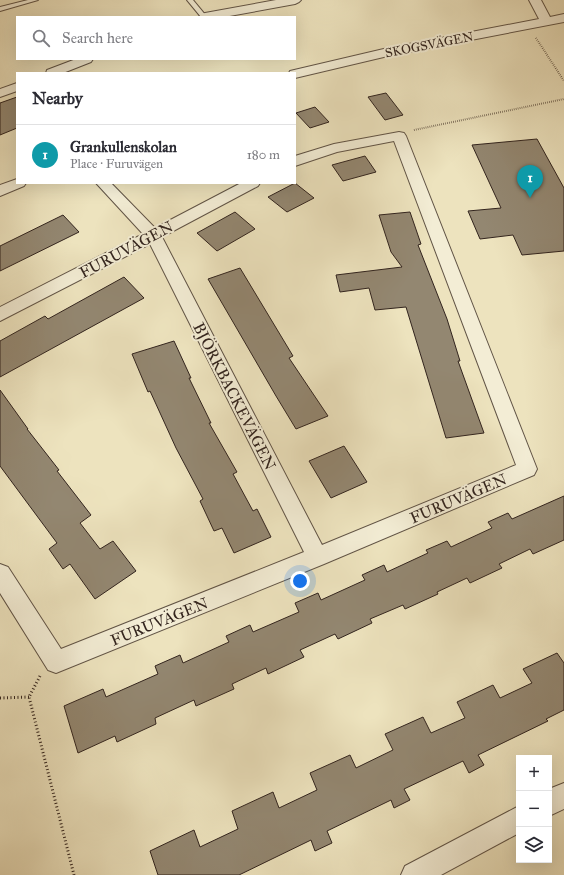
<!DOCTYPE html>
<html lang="en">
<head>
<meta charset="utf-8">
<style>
	body { margin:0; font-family:"IM FELL Great Primer",serif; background:#f7f7f7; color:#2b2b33 }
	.controls { position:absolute; right:12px; bottom:12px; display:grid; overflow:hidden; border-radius:0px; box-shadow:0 4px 16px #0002 }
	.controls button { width:36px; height:36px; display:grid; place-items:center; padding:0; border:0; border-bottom:1px solid #e1e1e2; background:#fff; color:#2b2b33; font:20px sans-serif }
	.you { position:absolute; left:300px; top:581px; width:14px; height:14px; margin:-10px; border:3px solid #fff; border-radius:50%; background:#1a73e8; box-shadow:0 0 0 6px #1a73e833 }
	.badge { display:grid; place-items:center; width:26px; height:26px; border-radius:50%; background:#111827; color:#fff; font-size:13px; font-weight:700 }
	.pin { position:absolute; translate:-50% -33px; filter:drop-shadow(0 1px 2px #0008) }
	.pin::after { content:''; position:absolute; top:21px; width:14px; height:12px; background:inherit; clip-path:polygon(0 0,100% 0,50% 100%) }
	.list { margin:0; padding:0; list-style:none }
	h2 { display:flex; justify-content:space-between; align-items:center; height:52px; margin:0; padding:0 16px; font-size:17px }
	h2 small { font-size:13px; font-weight:400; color:#7c7c81 }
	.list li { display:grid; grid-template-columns:26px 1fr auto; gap:12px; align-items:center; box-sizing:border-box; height:60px; padding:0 16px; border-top:1px solid #e1e1e2 }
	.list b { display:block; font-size:15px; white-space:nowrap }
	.list p { margin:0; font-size:13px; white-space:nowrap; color:#7c7c81 }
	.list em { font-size:13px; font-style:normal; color:#7c7c81 }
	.icon { flex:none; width:22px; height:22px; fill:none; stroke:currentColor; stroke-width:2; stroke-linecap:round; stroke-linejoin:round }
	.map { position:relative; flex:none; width:564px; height:875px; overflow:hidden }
	.search { position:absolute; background:#fff; box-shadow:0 4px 16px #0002; left:16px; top:16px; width:280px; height:44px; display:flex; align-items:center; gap:10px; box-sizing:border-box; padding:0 14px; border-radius:0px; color:#7c7c81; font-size:15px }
	.panel { position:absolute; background:#fff; box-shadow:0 4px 16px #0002; left:16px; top:72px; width:280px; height:112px; border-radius:0px }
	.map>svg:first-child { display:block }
</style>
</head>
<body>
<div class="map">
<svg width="564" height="875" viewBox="0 0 564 875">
	<rect width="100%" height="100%" fill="#ede3be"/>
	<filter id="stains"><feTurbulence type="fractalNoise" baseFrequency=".005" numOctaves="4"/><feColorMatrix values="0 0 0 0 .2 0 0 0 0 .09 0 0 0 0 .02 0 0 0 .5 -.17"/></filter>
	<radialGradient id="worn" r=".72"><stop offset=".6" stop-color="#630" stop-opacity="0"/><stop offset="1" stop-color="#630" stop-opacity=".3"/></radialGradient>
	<path fill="#938771" stroke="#32241e" d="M386 93 403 115 385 120 368 97Z
		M17 97V128L0 135V103Z
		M315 107 329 122 310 128 296 113Z
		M537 139 564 188V251L522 255 513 235 480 239 468 211 501 208 472 145Z
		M365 156 376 172 343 181 332 165Z
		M295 183 314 198 287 212 268 197Z
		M235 212 255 229 217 251 197 233Z
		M410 212 421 244 418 245 447 319 460 361H458L484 433 446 438 406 307 375 310 369 288 340 292 336 275 402 267 391 252 379 215Z
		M63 215 79 232 0 271V246Z
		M240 268 293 356 289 358 328 416 296 429 276 396 208 279Z
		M124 277 144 298 0 377V341L45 316 48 319Z
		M174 341 191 378H189L211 423H209L237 472 233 474 253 511 257 509 271 537 234 553 222 528 214 531 200 501 203 499 176 448 150 391 148 392 132 354Z
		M0 390 28 429H27L59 470 57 471 91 515 80 523 100 549 113 541 136 571 95 599 70 564 63 569 49 549 57 543 0 466Z
		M344 446 367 482 331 498 309 461Z
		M564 496V540L533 554 530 549 499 564 502 568 470 583 467 578 437 592 438 594 405 609 403 605 370 619 372 623 338 639 335 634 300 650 304 657 268 674 266 668 232 684 234 689 196 706 194 700 155 718 156 724 117 742 115 736 78 753 64 706 103 689 106 697 158 674 155 666 180 655 183 663 229 642 226 636 250 625 253 632 299 612 295 603 318 593 321 600 365 580 362 575 384 565 387 572 428 553 426 550 447 541 451 547 492 528 488 522 508 513 512 519Z
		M557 653 564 663V710L546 719 548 721 478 755 484 765 469 773 463 761 404 789 410 800 394 808 391 800 327 831 332 843 315 851 311 840 239 875H158L150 851 194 830 200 847 238 829 232 811 273 792 279 808 317 790 310 773 350 755 356 768 393 750 385 734 423 717 431 733 465 718 457 702 493 685 500 698 532 683 523 669Z"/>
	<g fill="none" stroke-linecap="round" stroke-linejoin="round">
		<g stroke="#615446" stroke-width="2">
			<path id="lane" d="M28 0H38L0 11V7Z
				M187 0H193L207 17H201Z"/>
		</g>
		<g stroke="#615446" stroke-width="2">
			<path id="street" d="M276 0H301L299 2 295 4 224 17H199L201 14 205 13Z
				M529 0H541L550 17 564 14V22L388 56 295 78V73H289L290 71 388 48 539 19Z
				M76 59H93L91 62 63 73H46L47 70Z
				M17 83V91L0 97V89Z
				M399 132 404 133 406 136 537 469 534 475 324 564 56 673 48 670 0 593V564L8 567 61 649 304 552 150 244 0 321V307L143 234 96 183H111L155 228 241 183H260L258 186 162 237 322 545 516 465 394 141 337 152 295 166V156L334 144Z
				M17 179V183H26L24 186 0 196V185Z
				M564 783V809L549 816V789Z
				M519 806V833L441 875H401L405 866Z"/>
		</g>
		<path stroke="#32241e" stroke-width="2" stroke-dasharray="0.5 1.5" stroke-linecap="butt" d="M536 38 564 81
			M414 130 564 99"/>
		<path stroke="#32241e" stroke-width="3" stroke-dasharray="1 2.5" stroke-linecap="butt" d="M40 676 29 697 74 875
			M0 698 29 697"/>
		<use href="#lane" fill="#f3edd5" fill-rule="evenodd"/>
		<use href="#street" fill="#f3edd5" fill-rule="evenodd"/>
	</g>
	<g text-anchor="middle" stroke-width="4" stroke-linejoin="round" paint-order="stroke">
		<g font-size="13" fill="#32241e" stroke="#f3edd5">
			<text transform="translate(429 44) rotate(-11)" y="5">SKOGSVÄGEN</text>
		</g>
		<g font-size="16" fill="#32241e" stroke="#f3edd5">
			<text transform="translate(126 249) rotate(-28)" y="6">FURUVÄGEN</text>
			<text transform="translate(235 396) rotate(63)" y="6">BJÖRKBACKEVÄGEN</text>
			<text transform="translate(458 498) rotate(-23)" y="6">FURUVÄGEN</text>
			<text transform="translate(159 621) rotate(-22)" y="6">FURUVÄGEN</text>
		</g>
	</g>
	<rect width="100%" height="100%" filter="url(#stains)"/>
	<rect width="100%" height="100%" fill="url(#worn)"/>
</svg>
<div class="controls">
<button>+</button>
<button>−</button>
<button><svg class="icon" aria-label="layers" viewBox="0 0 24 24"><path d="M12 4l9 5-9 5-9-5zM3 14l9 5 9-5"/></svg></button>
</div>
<div class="you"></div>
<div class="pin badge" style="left:530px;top:198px;background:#0f9aa8">1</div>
<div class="search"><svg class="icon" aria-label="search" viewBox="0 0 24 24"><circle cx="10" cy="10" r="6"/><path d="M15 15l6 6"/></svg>Search here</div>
<section class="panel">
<h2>Nearby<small></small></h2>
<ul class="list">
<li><span class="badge" style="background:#0f9aa8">1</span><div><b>Grankullenskolan</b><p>Place · Furuvägen</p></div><em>180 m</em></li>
</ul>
</section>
</div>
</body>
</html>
